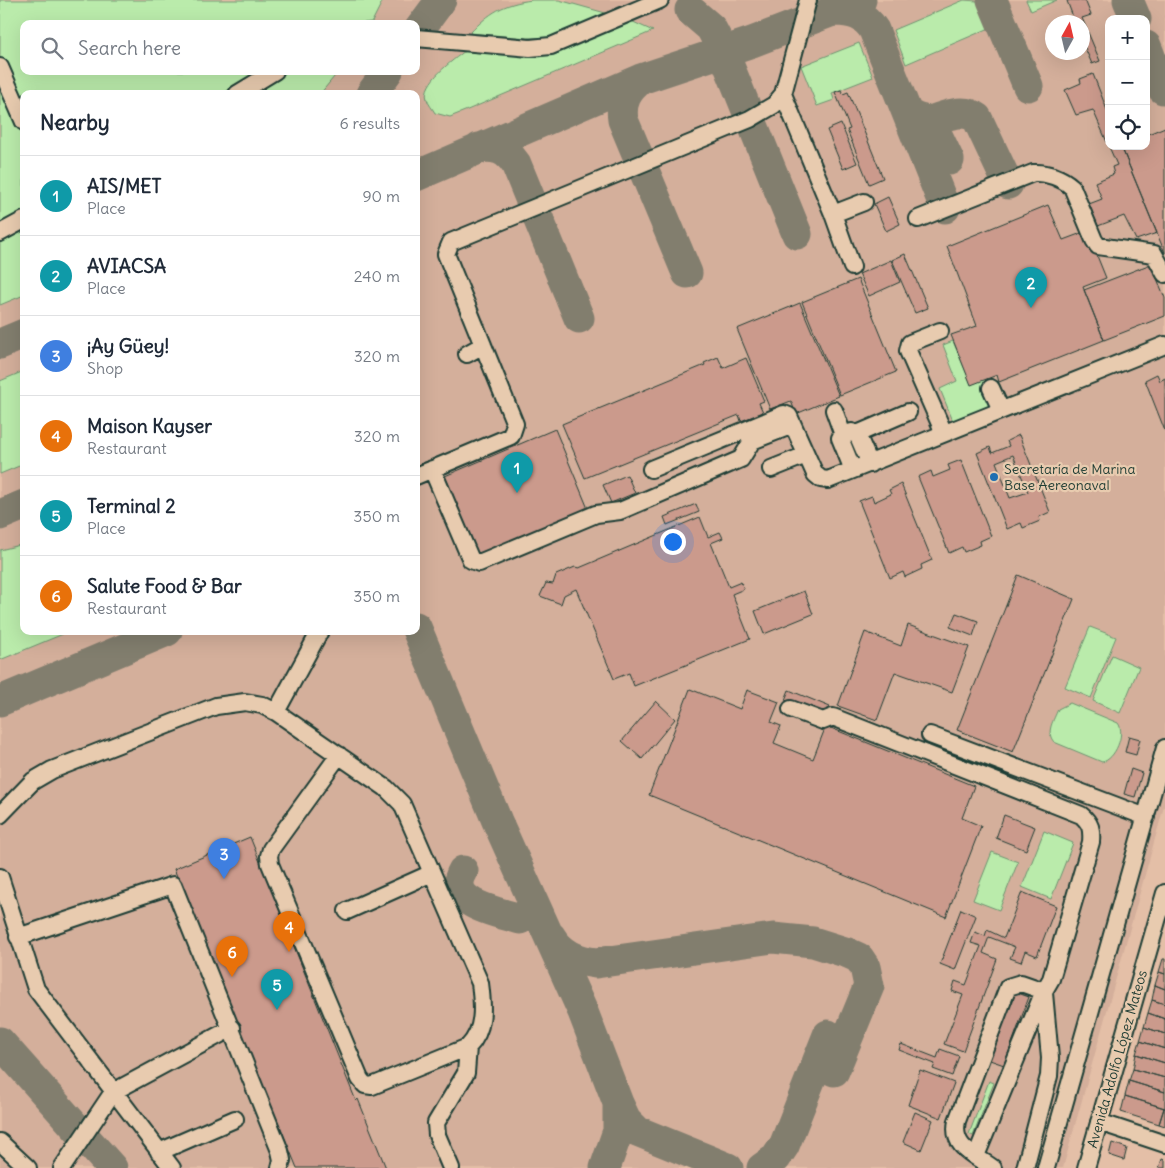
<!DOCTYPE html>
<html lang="en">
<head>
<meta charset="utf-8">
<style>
	body { margin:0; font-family:Delius,sans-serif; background:#f2f2f3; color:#1f2937 }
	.controls { position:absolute; right:15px; top:15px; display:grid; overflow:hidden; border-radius:10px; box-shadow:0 5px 20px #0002 }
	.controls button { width:45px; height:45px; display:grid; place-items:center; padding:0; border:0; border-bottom:1px solid #e0e1e3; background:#fff; color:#1f2937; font:25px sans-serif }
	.compass { position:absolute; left:1045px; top:15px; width:45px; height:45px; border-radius:50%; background:#fff; box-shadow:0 5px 20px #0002; rotate:8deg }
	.you { position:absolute; left:672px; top:541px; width:18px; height:18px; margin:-12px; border:4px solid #fff; border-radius:50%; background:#1a73e8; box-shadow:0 0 0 8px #1a73e833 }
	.badge { display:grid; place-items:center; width:32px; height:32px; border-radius:50%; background:#b45309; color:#fff; font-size:16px; font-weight:700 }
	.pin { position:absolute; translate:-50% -41px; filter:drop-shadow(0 1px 2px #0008) }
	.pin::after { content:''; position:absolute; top:26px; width:18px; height:15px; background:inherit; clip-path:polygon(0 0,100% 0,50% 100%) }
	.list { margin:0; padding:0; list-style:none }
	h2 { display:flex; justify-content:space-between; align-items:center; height:65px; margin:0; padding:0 20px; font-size:21px }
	h2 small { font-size:16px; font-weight:400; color:#747a83 }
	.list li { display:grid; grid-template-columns:32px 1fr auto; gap:15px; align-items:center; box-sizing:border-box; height:80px; padding:0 20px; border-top:1px solid #e0e1e3 }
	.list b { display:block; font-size:19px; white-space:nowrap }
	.list p { margin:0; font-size:16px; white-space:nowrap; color:#747a83 }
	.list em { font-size:16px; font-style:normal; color:#747a83 }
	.icon { flex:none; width:28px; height:28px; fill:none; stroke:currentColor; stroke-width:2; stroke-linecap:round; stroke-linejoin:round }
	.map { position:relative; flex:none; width:1165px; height:1168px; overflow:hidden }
	.search { position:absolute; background:#fff; box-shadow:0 5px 20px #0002; left:20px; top:20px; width:400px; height:55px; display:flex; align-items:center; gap:12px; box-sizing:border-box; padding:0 18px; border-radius:10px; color:#747a83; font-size:19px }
	.panel { position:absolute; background:#fff; box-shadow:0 5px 20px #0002; left:20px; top:90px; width:400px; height:545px; border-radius:10px }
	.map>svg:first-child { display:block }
</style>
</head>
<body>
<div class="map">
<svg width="1165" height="1168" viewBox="0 0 1165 1168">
	<rect width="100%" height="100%" fill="#e4bfa7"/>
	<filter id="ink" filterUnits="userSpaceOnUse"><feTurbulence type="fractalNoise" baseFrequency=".02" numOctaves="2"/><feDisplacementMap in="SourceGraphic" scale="10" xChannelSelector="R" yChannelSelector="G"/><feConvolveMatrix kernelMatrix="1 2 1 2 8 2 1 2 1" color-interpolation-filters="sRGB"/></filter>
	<g filter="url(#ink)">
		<path fill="#d4af9b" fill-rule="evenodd" d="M0 0H1165V803L1063 1168H0ZM1109 19H1146V146H1109ZM1052 22H1082V52H1052ZM24 24H416V71H24ZM24 94H416V631H24Z"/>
		<path fill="#baebab" stroke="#6c9470" d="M0 0H383L372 22 351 24H24V71H259L222 94H24V210L0 223Z
			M532 0H559L609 14 552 37 528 38 470 33C490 12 503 4 532 0Z
			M964 0 977 1 992 27 906 64 893 30Z
			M1026 0H1057L1031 11Z
			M631 21 653 31 465 111 450 117 435 113C433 109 428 104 427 99 421 83 453 60 465 51L525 54Z
			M859 43 873 77 832 93 834 100 817 106 801 66Z
			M288 71H339L320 94H249Z
			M24 225V295L0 305V237Z
			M953 341 971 384 985 379 994 405 964 423 953 421 940 389 957 381 943 345Z
			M24 371V464L0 474V381Z
			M24 544V631H63V634L0 660V550Z
			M1090 627 1116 637 1091 698 1065 687Z
			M1112 655 1139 667 1120 713 1093 701Z
			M1070 703 1118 723C1126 733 1115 760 1102 762L1054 742C1045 732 1054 720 1058 709Z
			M1044 831 1073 843 1051 899 1022 887Z
			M992 852 1018 862 999 910 973 900Z
			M989 1081 994 1083 973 1136 969 1134Z"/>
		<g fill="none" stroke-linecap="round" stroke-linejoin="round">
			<path stroke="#827e6e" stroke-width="31" d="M992 0 1028 86
				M1128 0 1136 19
				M690 10 711 28 723 51 797 234
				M835 11C852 11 865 15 874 30L945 208
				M416 34 441 0
				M1146 46 1163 89
				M641 79C627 90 620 102 623 120L687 273
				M371 94 388 71
				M911 115C918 120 926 119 932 124L949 160
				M929 121C944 117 963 107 977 118L1008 184
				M479 148C495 145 507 150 516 164L579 318
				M416 176 641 79 752 42 861 0
				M0 344 24 334
				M0 515 24 505
				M416 627 497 821 583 1012 618 1103V1131L605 1168
				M0 701 167 631
				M463 871C444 904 498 912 520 919
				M551 937C561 954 578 961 596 963L773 938 813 942 848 953 859 958 865 967 869 986 834 1071
				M0 1042 112 1168
				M618 1103 626 1120 637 1131 728 1168
				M762 1168 776 1158 784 1146 828 1035"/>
		</g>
		<path fill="#cb9a8c" stroke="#1f3d34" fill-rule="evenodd" d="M1070 0H1085L1091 15 1082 18 1100 61 1092 64 1082 41V22H1075L1067 1Z
			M1093 74 1109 115V146H1121L1157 233 1136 240 1124 216 1098 226 1089 204 1102 199 1095 182 1114 174 1112 167 1117 165 1093 110 1076 115 1065 90 1081 83 1080 79Z
			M841 90 843 94 848 92 883 178 869 184 847 130 850 129 835 92Z
			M841 124 857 163 843 169 827 130Z
			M1165 127V253L1121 146H1146V135Z
			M888 197 900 224 886 231 874 204Z
			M1048 205 1063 240 1087 231 1106 278 1083 287 1104 340 999 382 997 375 971 385 951 335 977 326 947 246Z
			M905 254 928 308 915 313 892 260Z
			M891 260 900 282 869 296 859 274Z
			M1151 264 1165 298V316L1104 340 1084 290Z
			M858 279 896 372 840 395 802 302Z
			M800 303 839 396 796 414 791 401 770 409 737 329Z
			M718 357 723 368 746 358 764 401 759 403 763 412 741 421 739 415 585 478 562 424 705 365 704 363Z
			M1157 374 1160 381 1165 378V431L1145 380Z
			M555 429 589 511 479 557 445 476Z
			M1019 435 1050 512 1039 517 1040 521 1023 528 1021 523 1007 529 977 453 990 447 992 453 1009 446 1007 441ZM1013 455 1028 492 1010 498 996 462Z
			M961 460 991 536 980 541 981 545 964 552 962 547 949 553 918 477 931 471 933 477 950 470 948 465Z
			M627 475 635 493 611 503 603 485Z
			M901 484 932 560 921 565 922 569 905 577 903 572 890 578 859 501 872 496 874 502 891 494 889 490Z
			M696 504 699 512 667 525 664 517Z
			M700 517 708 537 720 532 723 538 711 543 729 587 741 582 744 589 732 594 750 639 634 686 629 673 614 679 576 589 564 595 561 604 540 596 546 583 553 584 556 575 575 567 579 568Z
			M1018 575 1074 599 1013 752 957 730Z
			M804 591 813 614 764 634 755 611Z
			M956 613 978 621 973 636 950 627Z
			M908 625 969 647 952 692 895 672 877 720 838 706 865 632 901 646Z
			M690 689 740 709 747 690 779 702 771 722 781 726 774 743 813 759 826 726 974 786 962 818 981 826 946 917 649 795Z
			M789 690 830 707 826 717 785 700Z
			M656 701 675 719 642 759 622 741Z
			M1129 736 1140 739 1136 755 1125 752Z
			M1131 769 1142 773 1135 797 1124 794Z
			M1004 815 1035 827 1026 850 996 838Z
			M250 837 356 1101 358 1099 386 1168H297L174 869Z
			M1022 892 1056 906 1037 956 1025 951 1021 962 1010 958 1015 947 989 937 983 953 997 959 963 1051 944 1044 963 995 952 991 955 981 966 985 981 946 971 943 975 932 985 936 987 930 1004 938Z
			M961 909 976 916 955 970 940 964Z
			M1163 959H1165V974L1159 972Z
			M1159 972 1165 974V989L1155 985Z
			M1155 985 1165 989V1004L1152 1000Z
			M1012 991 1029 997 1004 1065 987 1059Z
			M1152 1000 1165 1004V1019L1148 1013Z
			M1148 1013 1165 1019V1034L1144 1027Z
			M1144 1027 1165 1034V1049L1140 1041Z
			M1140 1041 1165 1049V1063L1136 1054Z
			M901 1044 937 1058 940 1049 959 1056 952 1076 933 1069 935 1064 899 1050Z
			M1136 1054 1165 1063V1078L1133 1069Z
			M1133 1069 1165 1078V1092L1129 1081Z
			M920 1070 954 1083 941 1118 908 1105Z
			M1129 1081 1165 1092V1108L1125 1096Z
			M1125 1096 1164 1108 1159 1124 1121 1112Z
			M1164 1108H1165V1126L1159 1124Z
			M915 1112 933 1120 921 1150 903 1142Z
			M1112 1143 1127 1148 1124 1160 1109 1155Z
			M1162 1159 1165 1160V1168H1159Z"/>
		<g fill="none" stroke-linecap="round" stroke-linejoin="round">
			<g stroke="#1f3d34" stroke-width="20">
				<path id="minor" d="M808 0 783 94 833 214 852 267
					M416 38 530 48 551 46 660 0
					M0 67 24 122
					M237 94 275 71
					M833 214 864 202
					M918 219 1033 173C1047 172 1062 178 1072 187L1094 240 1098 246 1154 254 1165 274
					M0 233 24 220
					M940 331 910 343 908 351 944 433
					M467 354 483 345
					M991 388 1001 410
					M834 410 843 435
					M857 434 908 412
					M432 469 471 560 479 563 596 514 620 511 741 459 752 441 793 425
					M651 469 784 414 789 416 815 474 821 479 828 480 1165 345
					M771 469 806 455
					M853 470 840 438 852 432 857 434 870 464
					M416 476 511 436 515 424 446 254 451 242 750 119 774 105 783 94
					M791 709 823 721 833 717 1081 815C1091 823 1092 830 1091 842L1051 979 1044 991 976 1156
					M276 712 386 788 402 804 480 983C483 1006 485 1030 468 1047L372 1086 365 1085 360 1079 270 864 269 856 271 849 339 755
					M930 735 1146 817
					M0 815 33 781 52 770 216 706 245 702 262 705 276 712 320 631
					M0 877 36 989 172 1168
					M347 911 432 873
					M18 937 173 885 280 1151 282 1160 280 1168
					M1099 1122 1165 1144
					M0 1142 28 1168
					M159 1152 235 1119
					M62 1168 113 1092 232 1028
					M451 1168 437 1135 436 1123 466 1073 468 1047
					M993 1168C975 1155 951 1148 957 1121L1008 987 1021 983 1044 991
					M1025 1168 1049 1076 1050 1058 1044 993
					M1046 1168 1165 748
					M1086 1168 1165 893"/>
			</g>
			<use href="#minor" stroke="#e8cbaf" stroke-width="16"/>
		</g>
	</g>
	<circle fill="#1f6fb2" stroke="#e8cbaf" stroke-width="2" cx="994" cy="477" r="5"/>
	<g text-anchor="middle" stroke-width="4.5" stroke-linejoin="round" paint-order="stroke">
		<g font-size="14" fill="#1f3d34" stroke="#e8cbaf" text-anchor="start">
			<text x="1004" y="474">Secretaría de Marina<tspan x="1004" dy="16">Base Aereonaval</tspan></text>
		</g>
		<g font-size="14" fill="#1f3d34" stroke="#e8cbaf">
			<text transform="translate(1117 1059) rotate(-74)" y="5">Avenida Adolfo López Mateos</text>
		</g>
	</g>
</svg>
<div class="controls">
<button>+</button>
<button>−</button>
<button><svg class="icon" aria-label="locate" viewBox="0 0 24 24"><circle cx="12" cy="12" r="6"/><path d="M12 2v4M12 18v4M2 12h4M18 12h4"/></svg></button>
</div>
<svg class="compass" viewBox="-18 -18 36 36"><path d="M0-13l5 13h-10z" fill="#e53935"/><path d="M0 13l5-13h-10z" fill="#747a83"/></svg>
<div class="you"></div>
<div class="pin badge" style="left:517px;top:493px;background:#0f9aa8">1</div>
<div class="pin badge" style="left:1031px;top:308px;background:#0f9aa8">2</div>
<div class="pin badge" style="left:224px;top:879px;background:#3f7fe0">3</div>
<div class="pin badge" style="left:289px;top:952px;background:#e8710a">4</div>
<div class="pin badge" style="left:277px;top:1010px;background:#0f9aa8">5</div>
<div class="pin badge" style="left:232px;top:977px;background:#e8710a">6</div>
<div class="search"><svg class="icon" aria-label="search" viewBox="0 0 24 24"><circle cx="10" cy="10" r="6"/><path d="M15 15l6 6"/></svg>Search here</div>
<section class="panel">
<h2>Nearby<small>6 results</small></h2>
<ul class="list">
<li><span class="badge" style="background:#0f9aa8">1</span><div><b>AIS/MET</b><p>Place</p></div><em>90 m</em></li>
<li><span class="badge" style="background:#0f9aa8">2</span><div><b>AVIACSA</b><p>Place</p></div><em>240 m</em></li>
<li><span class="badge" style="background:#3f7fe0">3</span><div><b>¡Ay Güey!</b><p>Shop</p></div><em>320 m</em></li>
<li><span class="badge" style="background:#e8710a">4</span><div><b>Maison Kayser</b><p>Restaurant</p></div><em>320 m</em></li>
<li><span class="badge" style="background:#0f9aa8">5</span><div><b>Terminal 2</b><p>Place</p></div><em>350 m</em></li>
<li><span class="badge" style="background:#e8710a">6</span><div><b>Salute Food &amp; Bar</b><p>Restaurant</p></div><em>350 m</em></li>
</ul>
</section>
</div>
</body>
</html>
